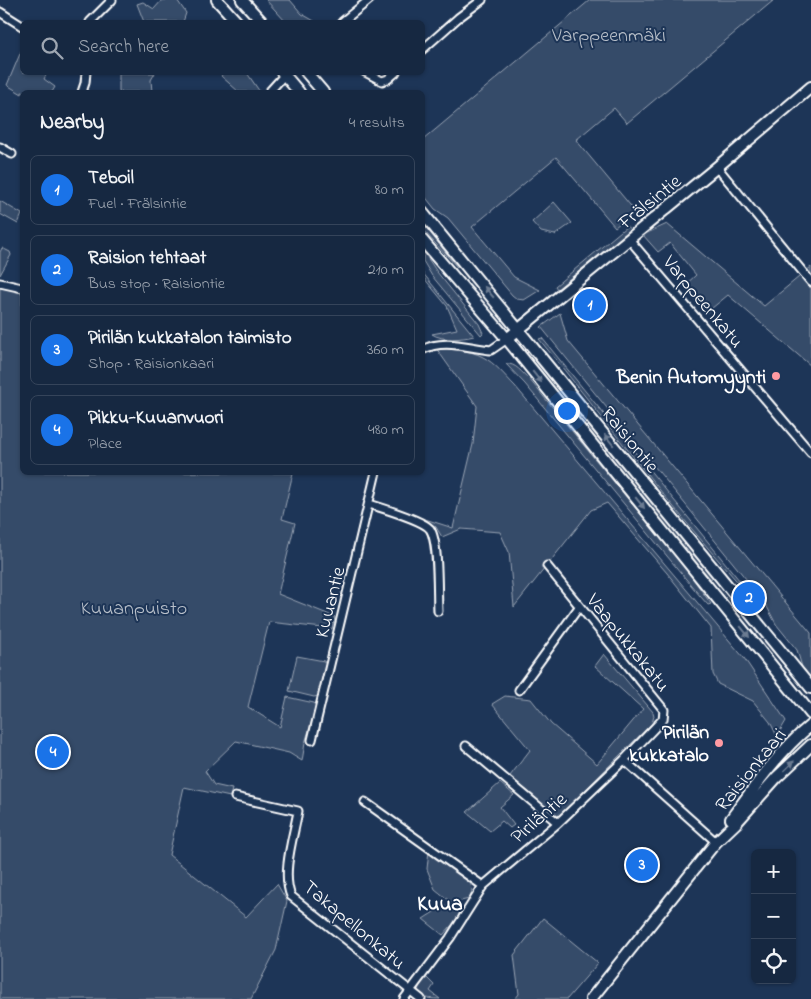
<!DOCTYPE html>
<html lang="en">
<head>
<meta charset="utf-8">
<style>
	body { margin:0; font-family:"Indie Flower",sans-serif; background:#23344c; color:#f1f3f6 }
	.controls { position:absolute; right:15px; bottom:15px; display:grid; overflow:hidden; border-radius:8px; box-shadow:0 1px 4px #0004 }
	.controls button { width:45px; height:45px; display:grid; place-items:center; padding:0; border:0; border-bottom:1px solid #35445a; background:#162841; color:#f1f3f6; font:25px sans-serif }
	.you { position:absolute; left:566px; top:410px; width:18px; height:18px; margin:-12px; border:4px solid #fff; border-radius:50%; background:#1a73e8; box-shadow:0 0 0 8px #1a73e833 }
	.badge { display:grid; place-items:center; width:32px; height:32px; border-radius:50%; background:#1a73e8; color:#fff; font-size:16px; font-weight:700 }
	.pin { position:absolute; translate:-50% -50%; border:2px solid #fff; box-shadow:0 1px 5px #0006 }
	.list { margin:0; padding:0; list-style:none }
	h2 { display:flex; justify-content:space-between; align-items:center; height:65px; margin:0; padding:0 20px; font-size:21px }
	h2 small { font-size:16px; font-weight:400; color:#9ea6b1 }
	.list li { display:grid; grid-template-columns:32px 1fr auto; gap:15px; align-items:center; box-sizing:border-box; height:70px; margin:0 10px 10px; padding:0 10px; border:1px solid #35445a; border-radius:8px }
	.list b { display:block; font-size:19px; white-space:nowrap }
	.list p { margin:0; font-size:16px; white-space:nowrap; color:#9ea6b1 }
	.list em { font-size:16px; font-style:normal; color:#9ea6b1 }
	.icon { flex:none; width:28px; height:28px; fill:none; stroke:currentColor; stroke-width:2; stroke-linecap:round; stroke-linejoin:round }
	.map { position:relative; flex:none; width:811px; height:999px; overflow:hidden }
	.search { position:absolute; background:#162841; box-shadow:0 1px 4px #0004; left:20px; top:20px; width:405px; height:55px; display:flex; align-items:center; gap:12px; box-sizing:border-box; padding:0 18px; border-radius:8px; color:#9ea6b1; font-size:19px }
	.panel { position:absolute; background:#162841; box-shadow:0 1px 4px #0004; left:20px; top:90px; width:405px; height:385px; border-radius:8px }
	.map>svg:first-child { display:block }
</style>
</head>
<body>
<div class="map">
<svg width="811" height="999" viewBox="0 0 811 999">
	<rect width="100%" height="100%" fill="#1d3557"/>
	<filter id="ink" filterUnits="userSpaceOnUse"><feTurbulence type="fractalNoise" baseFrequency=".02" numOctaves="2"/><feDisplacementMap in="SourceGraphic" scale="10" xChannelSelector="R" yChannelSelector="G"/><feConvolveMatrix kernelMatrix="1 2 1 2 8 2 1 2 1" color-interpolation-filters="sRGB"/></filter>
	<g filter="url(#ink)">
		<path fill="#364b69" stroke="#9aa5b4" d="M162 0H177L186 13 183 22H144L137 4 143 2 154 9Z
			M266 0H290L302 14 316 22H286Z
			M590 0H774L627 123 614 108 576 140 635 211 615 227 556 157 472 227 514 277 540 290 524 300 517 299 512 295 448 218 435 209 423 194V140Z
			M22 49V72L47 73 44 79 55 87 52 92H22V94L7 85Z
			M224 72 247 73 260 92H239L221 76Z
			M119 73H155L151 80 152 92H119Z
			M0 201 22 214 18 224 0 214Z
			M554 202 572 223 555 235 541 232 532 222Z
			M422 223 423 224 458 268 423 230Z
			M667 224 764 306 811 267V366L728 295 706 313 684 286 696 275 670 243 658 252 643 235Z
			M627 226 630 230 557 289 555 286Z
			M2 248 10 252 11 255 0 275V252Z
			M423 251 437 272 479 324 483 333 481 335 432 276 423 261Z
			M422 272 474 336C462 339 442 341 432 334L457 329 447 306 423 277Z
			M0 288 22 290V472L293 473 282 519 295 523 278 594 335 617 332 629 269 622 248 707 280 727 287 697 314 703 316 707 305 743 302 761 289 753 236 741 205 771 214 785 232 789 230 797 184 787 169 855 246 917 277 884 287 901 276 950 251 999H0Z
			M560 313 568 341 811 633V678L802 667 797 650 776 624 764 601 541 327Z
			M542 338 744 586 742 587C671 508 607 422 539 339Z
			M436 348C451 350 469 349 483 357 495 363 505 376 515 386L744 658 786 721 777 736 770 722 753 701 718 684 713 674 711 628 667 573 607 503 591 510 514 607 509 552 500 532 461 529 442 537 436 527 425 519 453 528 473 444 477 406Z
			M506 364C516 363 522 373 529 379L689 573 711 604 708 605 700 596 525 384Z
			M578 415 593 429 714 577 711 579 695 562 576 417Z
			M604 654 653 712 654 716 652 723 558 817 510 776 530 750 492 704 505 696 531 699 551 724 597 764 643 709 595 666Z
			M297 656 324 661 326 665 318 696 314 697 289 691Z
			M500 783 514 795 500 807 514 825 510 828 502 821 490 831 467 812Z
			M429 850 468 880C473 887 473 891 469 899L457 902H451L435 889 427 869Z
			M445 905 459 913V917L443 935 423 919Z
			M543 918 598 963 567 999H515L519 994 514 955Z
			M427 978 434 985 430 991 440 999C425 999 411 997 423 979Z"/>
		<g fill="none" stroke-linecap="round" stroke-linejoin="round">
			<g stroke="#fff" stroke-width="11">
				<path id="street" d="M0 12 22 26
					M90 22 112 0
					M342 22 369 0
					M422 50 458 18 482 0
					M365 72 382 81 388 79 396 72
					M82 92 85 83 86 72
					M269 92 287 72
					M0 147 12 154
					M717 167 811 282
					M629 239 811 453
					M0 283 22 288
					M422 350C444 338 468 348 491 350L507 339
					M369 504C382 508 423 520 430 529 439 542 437 593 438 611
					M547 566 664 710 663 719 624 760
					M519 690 579 607
					M312 740 376 472
					M466 746 558 823
					M235 797 298 811C294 835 281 873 291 896L421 999
					M365 802 483 886
					M404 999 450 938 483 886 558 823 624 760 716 842"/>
			</g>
			<g stroke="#fff" stroke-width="14">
				<path id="secondary" d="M217 0 237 22
					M242 0 262 22
					M282 72 299 92
					M306 72 323 92
					M422 212 811 688
					M422 240 507 339 811 714
					M507 339 717 167 811 87
					M731 819C754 787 780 750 811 725
					M591 999 716 842 736 823 776 778 811 745"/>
			</g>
			<use href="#street" stroke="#1d3557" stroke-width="7"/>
			<use href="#secondary" stroke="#1d3557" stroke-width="10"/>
		</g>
		<defs><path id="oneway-solid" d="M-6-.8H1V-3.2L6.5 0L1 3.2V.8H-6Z" transform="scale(1.25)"/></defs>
		<g fill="#6c7c92">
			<use href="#oneway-solid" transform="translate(489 292) rotate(-130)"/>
			<use href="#oneway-solid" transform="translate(537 377) rotate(51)"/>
			<use href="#oneway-solid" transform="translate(609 440) rotate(-129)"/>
			<use href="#oneway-solid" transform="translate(640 503) rotate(51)"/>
			<use href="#oneway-solid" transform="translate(745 632) rotate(51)"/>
			<use href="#oneway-solid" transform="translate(789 766) rotate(-44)"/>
		</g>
	</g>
	<g fill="#ff9aa2" stroke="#1d3557" stroke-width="2">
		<circle cx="776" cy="376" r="5"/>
		<circle cx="719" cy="743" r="5"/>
	</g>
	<g text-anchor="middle" stroke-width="4" stroke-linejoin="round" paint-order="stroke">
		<g font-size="20" fill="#b9c0ca" stroke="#1d3557">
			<text x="609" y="41">Varppeenmäki</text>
			<text x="134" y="614">Kuuanpuisto</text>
		</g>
		<g font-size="20" fill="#fff" stroke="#1d3557">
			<text transform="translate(649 201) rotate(-39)" y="7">Frälsintie</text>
			<text transform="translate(704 301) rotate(50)" y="7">Varppeenkatu</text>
			<text transform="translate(631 439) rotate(51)" y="7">Raisiontie</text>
			<text transform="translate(329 602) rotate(-76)" y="7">Kuuantie</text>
			<text transform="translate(629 642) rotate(51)" y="7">Vaapukkakatu</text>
			<text transform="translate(750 769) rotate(-51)" y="7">Raisionkaari</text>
			<text transform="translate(538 817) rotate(-41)" y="7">Piriläntie</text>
			<text transform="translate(355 924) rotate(40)" y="7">Takapellonkatu</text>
		</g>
		<g font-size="20" font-weight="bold" fill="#fff" stroke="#1d3557" text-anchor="end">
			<text x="766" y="383">Benin Automyynti</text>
			<text x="709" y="738">Pirilän<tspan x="709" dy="23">kukkatalo</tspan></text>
		</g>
		<g font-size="21" font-weight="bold" fill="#fff" stroke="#1d3557">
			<text x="440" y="910">Kuua</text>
		</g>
	</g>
</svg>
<div class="controls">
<button>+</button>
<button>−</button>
<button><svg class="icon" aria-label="locate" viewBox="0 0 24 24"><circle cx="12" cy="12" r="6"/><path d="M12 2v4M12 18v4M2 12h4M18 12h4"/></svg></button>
</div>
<div class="you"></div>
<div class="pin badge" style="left:590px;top:305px">1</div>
<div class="pin badge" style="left:749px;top:598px">2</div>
<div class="pin badge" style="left:642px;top:865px">3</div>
<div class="pin badge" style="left:53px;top:752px">4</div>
<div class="search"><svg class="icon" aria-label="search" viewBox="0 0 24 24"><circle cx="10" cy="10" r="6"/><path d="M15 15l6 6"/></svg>Search here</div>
<section class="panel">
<h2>Nearby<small>4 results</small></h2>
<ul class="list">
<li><span class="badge">1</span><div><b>Teboil</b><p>Fuel · Frälsintie</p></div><em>80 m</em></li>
<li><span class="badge">2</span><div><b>Raision tehtaat</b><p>Bus stop · Raisiontie</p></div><em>210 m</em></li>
<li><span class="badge">3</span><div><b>Pirilän kukkatalon taimisto</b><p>Shop · Raisionkaari</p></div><em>360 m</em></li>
<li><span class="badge">4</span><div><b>Pikku-Kuuanvuori</b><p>Place</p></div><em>480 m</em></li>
</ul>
</section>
</div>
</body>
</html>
